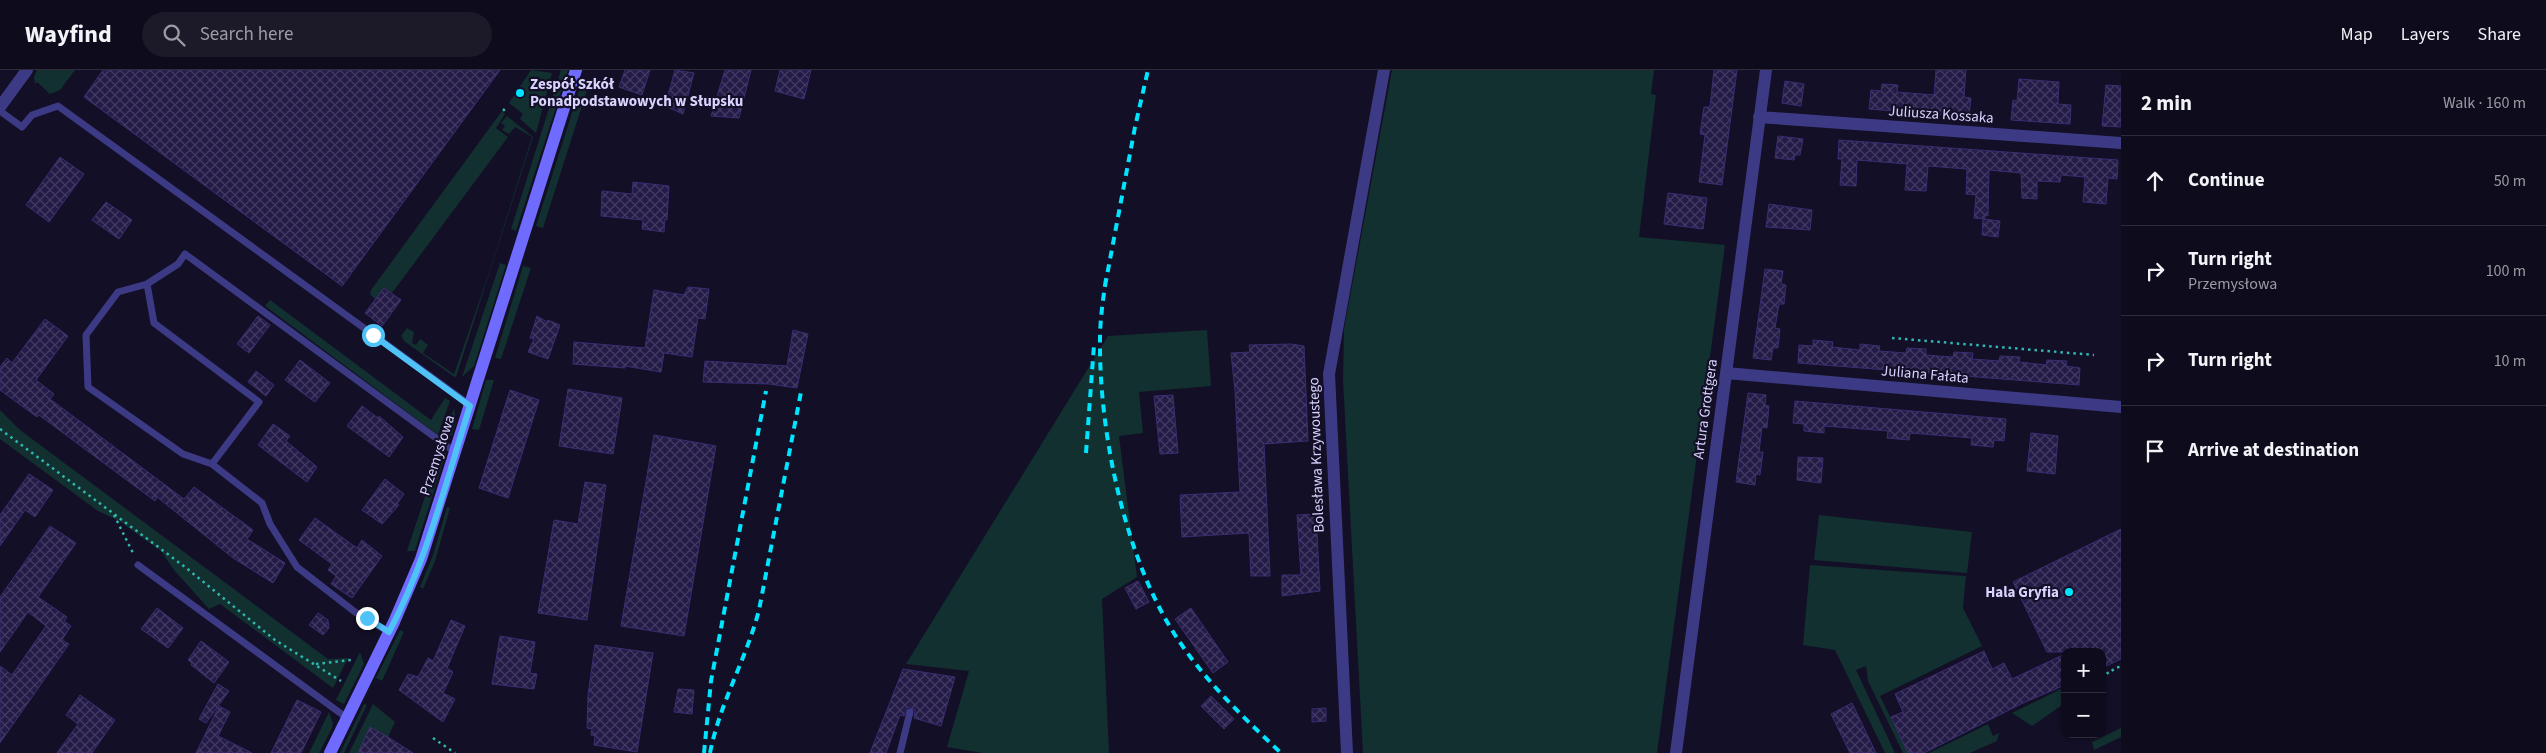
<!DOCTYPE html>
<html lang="en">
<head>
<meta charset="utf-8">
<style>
	body { margin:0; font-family:"Source Sans 3",sans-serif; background:#1c1929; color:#f1f3f6 }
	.controls { position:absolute; right:15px; bottom:15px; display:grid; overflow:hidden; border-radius:10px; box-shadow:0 1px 4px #0004 }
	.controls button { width:45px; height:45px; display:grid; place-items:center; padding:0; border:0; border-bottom:1px solid #2e2b3b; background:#0e0b1c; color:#f1f3f6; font:25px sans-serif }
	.stop { position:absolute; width:15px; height:15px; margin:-11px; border:4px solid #4fc3f7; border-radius:50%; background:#fff }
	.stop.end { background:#4fc3f7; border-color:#fff; box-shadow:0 1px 5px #0008 }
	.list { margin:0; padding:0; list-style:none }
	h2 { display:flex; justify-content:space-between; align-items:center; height:65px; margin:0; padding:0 20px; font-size:21px }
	h2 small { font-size:16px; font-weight:400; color:#9b9ba3 }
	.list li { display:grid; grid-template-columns:32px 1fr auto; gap:15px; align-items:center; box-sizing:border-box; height:90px; padding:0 20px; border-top:1px solid #2e2b3b }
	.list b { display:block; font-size:19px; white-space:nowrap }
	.list p { margin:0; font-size:16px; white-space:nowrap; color:#9b9ba3 }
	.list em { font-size:16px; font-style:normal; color:#9b9ba3 }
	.icon { flex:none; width:28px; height:28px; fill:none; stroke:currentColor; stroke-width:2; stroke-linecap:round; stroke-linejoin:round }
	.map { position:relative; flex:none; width:2121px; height:683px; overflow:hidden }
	header { display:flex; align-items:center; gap:30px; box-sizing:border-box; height:70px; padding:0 25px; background:#0e0b1c; border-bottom:1px solid #2e2b3b }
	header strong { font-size:24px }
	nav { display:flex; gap:28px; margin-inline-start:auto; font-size:18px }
	.search { width:350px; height:45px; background:#1c1929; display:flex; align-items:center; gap:12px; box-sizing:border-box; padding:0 18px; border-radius:28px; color:#9b9ba3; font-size:19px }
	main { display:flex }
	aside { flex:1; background:#0e0b1c }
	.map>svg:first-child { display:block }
</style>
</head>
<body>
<header>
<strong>Wayfind</strong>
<div class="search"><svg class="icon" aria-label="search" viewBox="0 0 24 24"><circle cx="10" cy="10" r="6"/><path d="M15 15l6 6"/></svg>Search here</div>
<nav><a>Map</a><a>Layers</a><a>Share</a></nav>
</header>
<main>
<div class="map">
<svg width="2121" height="683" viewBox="0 0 2121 683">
	<defs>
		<pattern id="building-cross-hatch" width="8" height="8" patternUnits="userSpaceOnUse" patternTransform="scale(1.25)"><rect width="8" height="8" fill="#241b47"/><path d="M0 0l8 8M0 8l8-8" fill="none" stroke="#433b63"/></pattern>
	</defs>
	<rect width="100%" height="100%" fill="#130f26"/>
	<path fill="#12302f" d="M37 0H75L60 20 50 24 37 12 35 14 34 7Z
		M531 0 552 3 536 63 520 49 523 44 509 33Z
		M561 0H568L516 161 511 159Z
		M1392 0H1654L1651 24 1656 25 1639 167 1725 175 1657 683H1363L1343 310 1344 259Z
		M580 18 587 20 543 158 536 156Z
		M502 41 505 44 496 58 508 67 392 223 384 218 376 230 370 224 371 220Z
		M507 46 533 67 456 307 453 306 404 271 401 266 407 258 414 262 412 273 416 275 420 269 428 275 423 283 454 304 489 203 532 67 515 57 509 64 502 60 505 56 501 53Z
		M500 193 506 195 474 296 462 307Z
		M523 196 531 198 501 289 495 288Z
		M270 230 431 350 445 328 450 331 438 365 265 236Z
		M1207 260 1211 316 1139 322 1143 363 1119 366 1137 507 1102 529 1109 683H983L947 677 969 601 906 594 1108 266Z
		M486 310H494L479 360 472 359Z
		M454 338 456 351 452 365 444 367Z
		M0 340 20 360 328 589 348 588 333 618 220 534 209 539 174 500 161 481 119 451 98 441 0 369Z
		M441 378 446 383 417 474 415 481H407Z
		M447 437 450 438 435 491 423 519 420 517 433 485Z
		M1819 445 1972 462 1967 503 1814 490Z
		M1810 495 1966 506 1963 538 1982 576 1880 626 1908 683H1903L1868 611 1866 596 1856 600 1895 683H1885L1835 580 1803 575Z
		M400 560 404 562 382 611 376 608Z
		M360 582 364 594 344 634 336 630Z
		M2065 617V633L2032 656 2012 643Z
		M364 634 367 635 344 683H340Z
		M373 634 395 652 388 667 370 658 358 683H349Z
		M329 642 333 654 332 658 319 683H309Z
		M1988 654 1993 666 1999 663 1997 671 1970 683H1929Z
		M2121 658V667L2094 680 2092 672Z"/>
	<path fill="url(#building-cross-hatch)" stroke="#3b2d73" d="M103 0H500L342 216 84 27Z
		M625 0H650L642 25 619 17Z
		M675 0 694 3 683 44 665 36Z
		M725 0H751L739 48 711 46Z
		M780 0H811L804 29 775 21Z
		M1714 0H1737L1722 115 1699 112 1705 65 1700 64 1704 37H1710Z
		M1936 0H1966L1964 27 1971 28 1969 47 1869 39 1871 20 1881 21 1882 14 1898 15 1897 22 1934 25Z
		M2019 9 2059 12 2058 34 2071 35 2070 54 2011 50 2013 30 2017 31Z
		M1785 11 1804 14 1801 36 1782 33Z
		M2106 15 2121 16V57L2102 56Z
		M1778 66 1803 69 1800 85H1795L1794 90 1775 88Z
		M1839 70 2118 90 2117 109 2108 108 2106 134 2083 132 2085 107 2061 105 2060 112 2037 111V129L2022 128 2021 103 1989 100 1988 146 1985 145V149L1974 148 1976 125 1966 124 1967 99 1928 96 1926 121 1905 120 1907 94 1857 90 1856 116 1840 115 1842 89H1838Z
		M60 87 84 104 49 152 26 135Z
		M633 112 669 116 667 150 665 149 664 162 642 159 643 150 601 146 602 121 632 124Z
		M1668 123 1707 128 1703 159 1664 154Z
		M106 132 132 150 119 169 92 150Z
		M1769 134 1812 140 1810 160 1766 157Z
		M1983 149 2000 151 1998 167 1982 165Z
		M1765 199 1783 201 1781 214 1786 215 1784 234H1779L1775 258 1780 259 1778 278H1773L1771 290 1753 288Z
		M688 217 709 219 705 249 698 248 692 287 664 283 661 302 625 296V298L573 294 574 272 645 278 654 220 684 225Z
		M384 218 401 230 382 256 365 243Z
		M258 246 270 255 249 283 237 274Z
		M537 246 547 252 548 250 560 255 548 289 528 282 534 269 530 268Z
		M45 249 68 266 36 310 54 324 50 329 184 429 194 417 253 460 247 469 285 493 273 513 233 488 157 427 155 431 39 345 37 347 0 320V297L7 288 12 293Z
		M793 260 808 264 797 318 769 314 703 312 705 291 787 296Z
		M1813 270 1833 272 1832 277 1860 280V274L1880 276 1879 281 1893 282 1906 283 1907 278 1926 279V285L1939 286 1953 287 1954 282 1973 283 1972 289 1986 290 1999 291 2000 286 2020 287 2019 292 2046 295 2047 290 2067 291 2066 296 2080 298 2079 315 1798 293 1799 275 1813 276Z
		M1291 274 1304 276 1308 371 1264 374 1270 506H1251L1249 463 1182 467 1180 425 1240 422 1235 321 1231 283 1250 282 1249 275Z
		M300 290 330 313 315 332 285 310Z
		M256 301 274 315 266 326 248 312Z
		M568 319 622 328 613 384 559 376Z
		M510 320 539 330 508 428 479 418Z
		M1748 323 1766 325 1765 335 1769 336 1767 358 1762 357 1759 382H1763L1760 405 1756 404 1755 415 1736 412Z
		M1173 325 1178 383 1160 384 1154 326Z
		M1795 331 2006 349 2004 371 1994 370 1993 377 1971 375 1972 368 1910 363 1909 370 1887 368 1888 361 1824 356V363L1804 361V354L1793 353Z
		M362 336 378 348 379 346 403 367 389 387 347 356Z
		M273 354 290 366 286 371 317 397 307 412 258 375Z
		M2031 363 2058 366 2055 404 2027 401Z
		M654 365 716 376 684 566 621 556Z
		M1798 387 1823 388 1821 413 1797 410Z
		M29 404 53 420 35 447 25 440 0 476V445Z
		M385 409 404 424 397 434 399 435 382 454 362 440Z
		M585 412 606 415 587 550 538 543 554 450 578 454Z
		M1316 444 1320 521 1282 526V505H1301L1297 445Z
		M315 448 357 478 362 470 382 486 352 528 331 514 336 506 328 500 332 494 299 470Z
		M50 456 76 473 38 527 67 547 64 551 71 556 62 570 69 574 0 673V596L12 605 46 556 28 542 0 582V527Z
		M2121 459V589L2102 598V582H2047L2013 512Z
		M1138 511 1149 532 1136 539 1125 518Z
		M157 538 183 558 168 578 141 559Z
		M1191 538 1228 592 1213 603 1175 549Z
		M318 543 328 550 329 558 323 565 309 555Z
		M451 550 465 556 447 598 453 602 443 623 455 629 443 652 399 620 408 604 418 607 428 588 433 591Z
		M500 566 535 572 530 603 537 604 534 619 492 614Z
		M201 571 229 592 214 613 191 595 192 593 188 590Z
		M595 575 653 583 637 682 594 675 595 666 591 665 592 659 587 658 588 625Z
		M1984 581 1992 599 2004 593 2012 609 2065 584V615L2023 633 1924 683H1908L1891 647 1903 642 1895 624Z
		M903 599 955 607 941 656 914 648 915 640 908 637 904 646 900 645 886 683H870Z
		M218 614 229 621 206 653 199 649Z
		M678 619 694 620 692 644 674 642Z
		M80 625 115 650 92 683H57L78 654 66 645Z
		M1211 626 1234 649 1224 659 1201 636Z
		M297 630 321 642 301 683H271Z
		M1852 633 1876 683H1850L1831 644Z
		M219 636 230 642 218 666 252 683H196Z
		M1326 638V651L1312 652V639Z
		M370 657 388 667 413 683H358Z"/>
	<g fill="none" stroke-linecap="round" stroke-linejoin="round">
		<path stroke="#2fb8b0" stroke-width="2.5" stroke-dasharray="2.5 4" stroke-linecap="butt" d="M503 39 507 43
			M1892 268 2094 285
			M0 359 185 497 275 570 341 611
			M114 445 134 485
			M316 594 351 590
			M2118 596 2119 600
			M2112 599 2114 602
			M2107 602 2109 605
			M2102 604 2104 607
			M433 668 455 683"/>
		<path stroke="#3d3a85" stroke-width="7" d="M0 41 22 57 32 45 58 36 470 335
			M147 214 154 253 259 332 212 394
			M138 495 347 648
			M389 562 355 542 297 497 270 454 262 433 212 394 183 384 88 317 86 265 118 222 147 214 178 194 185 184 455 382
			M900 683 910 642"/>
		<path stroke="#3d3a85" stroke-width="12" d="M0 37 27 0
			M1759 47 2121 73
			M1726 303 2121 337
			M1347 683 1329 304 1384 0
			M1676 683 1766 0"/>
		<path stroke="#6f6bff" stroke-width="12" d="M330 683 394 552 421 489 576 0"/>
		<path stroke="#00e5ff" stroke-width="4" stroke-dasharray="8 6" stroke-linecap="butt" d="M1106 209C1103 229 1100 250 1100 270 1099 363 1125 489 1177 568 1206 612 1243 647 1281 683
			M1105 216 1135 57 1148 0
			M1086 383 1094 275
			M704 683 711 611 766 321
			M710 683C720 632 746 590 759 540L801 322"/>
	</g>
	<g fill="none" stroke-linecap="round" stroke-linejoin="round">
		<path stroke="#4fc3f7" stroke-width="6" d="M367 548 389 562C427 491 446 411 470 336L373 265"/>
	</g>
	<g fill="#00e5ff" stroke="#130f26" stroke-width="2">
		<circle cx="520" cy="23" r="5"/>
		<circle cx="2069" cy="522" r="5"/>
	</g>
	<g text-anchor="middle" stroke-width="4.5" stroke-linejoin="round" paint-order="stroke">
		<g font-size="15" font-weight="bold" fill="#d9d4ff" stroke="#130f26" text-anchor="start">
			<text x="530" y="19">Zespół Szkół<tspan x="530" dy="17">Ponadpodstawowych w Słupsku</tspan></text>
			<text x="2059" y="527" text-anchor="end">Hala Gryfia</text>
		</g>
		<g font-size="15" fill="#d9d4ff" stroke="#130f26">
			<text transform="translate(1941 44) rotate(4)" y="5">Juliusza Kossaka</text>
			<text transform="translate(1925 304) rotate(5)" y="5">Juliana Fałata</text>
			<text transform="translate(1705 339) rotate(-82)" y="5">Artura Grottgera</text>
			<text transform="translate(437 385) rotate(-72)" y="5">Przemysłowa</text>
			<text transform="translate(1316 385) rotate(-92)" y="5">Bolesława Krzywoustego</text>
		</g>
	</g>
</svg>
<div class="controls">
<button>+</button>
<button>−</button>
</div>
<div class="stop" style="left:373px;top:265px"></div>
<div class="stop end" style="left:367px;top:548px"></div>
</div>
<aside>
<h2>2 min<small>Walk · 160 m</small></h2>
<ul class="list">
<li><svg class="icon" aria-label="ahead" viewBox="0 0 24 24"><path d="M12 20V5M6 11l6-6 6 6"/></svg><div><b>Continue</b></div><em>50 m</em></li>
<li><svg class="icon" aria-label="right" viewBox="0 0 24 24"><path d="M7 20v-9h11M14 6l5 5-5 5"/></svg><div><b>Turn right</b><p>Przemysłowa</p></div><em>100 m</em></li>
<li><svg class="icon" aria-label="right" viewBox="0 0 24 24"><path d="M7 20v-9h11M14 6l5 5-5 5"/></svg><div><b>Turn right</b></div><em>10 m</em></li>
<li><svg class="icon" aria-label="arrive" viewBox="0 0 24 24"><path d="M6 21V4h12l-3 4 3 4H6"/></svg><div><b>Arrive at destination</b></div></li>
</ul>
</aside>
</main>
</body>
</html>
